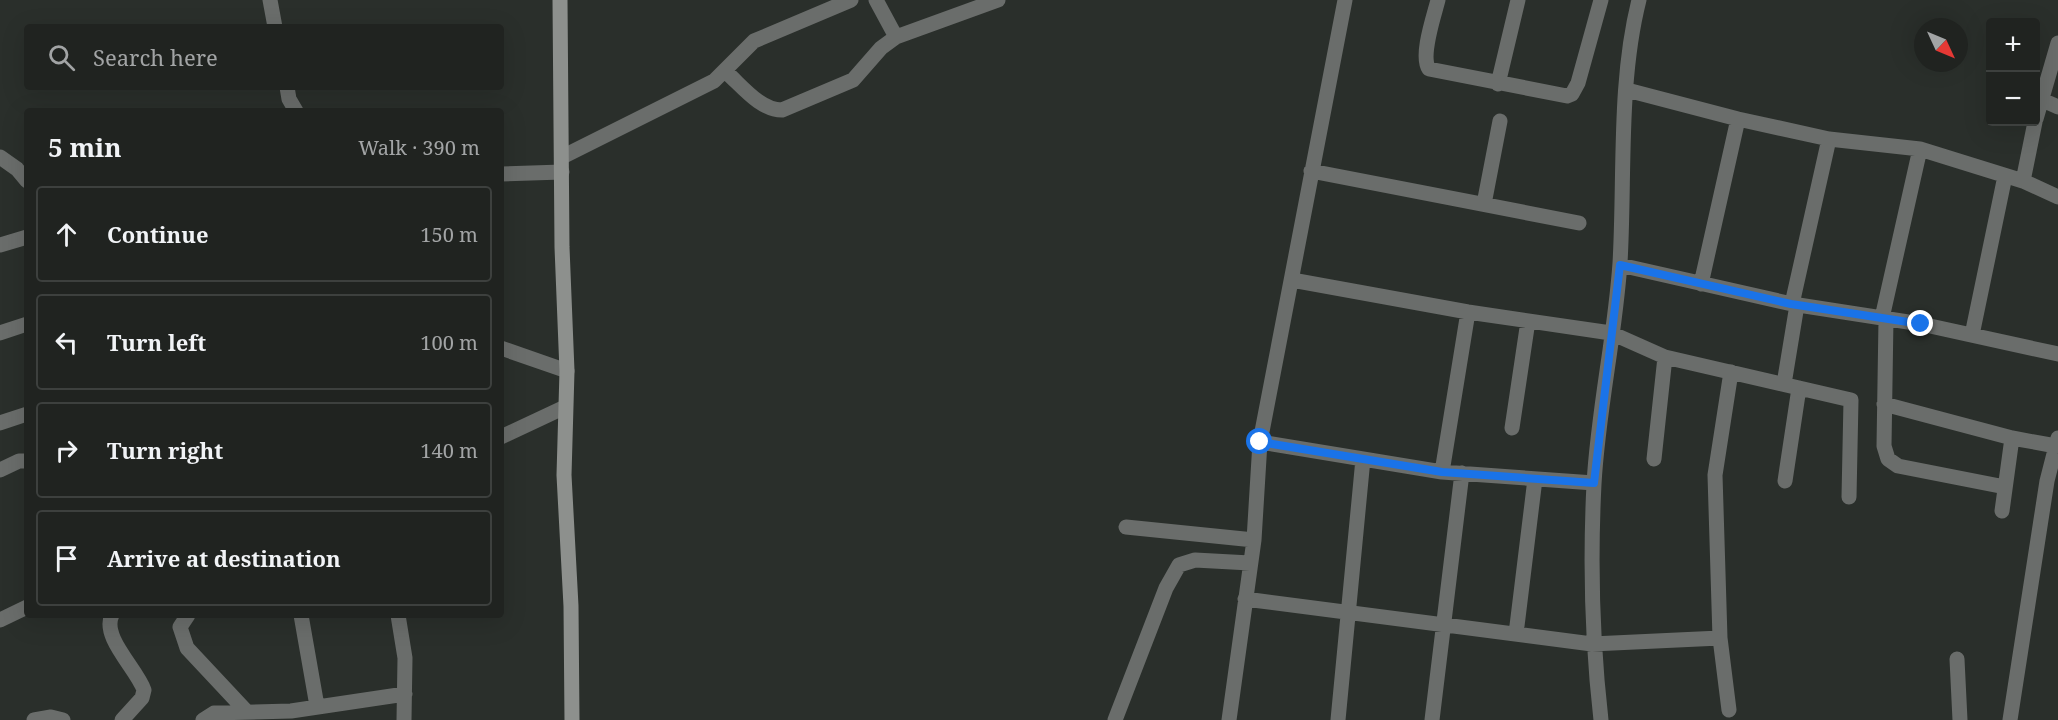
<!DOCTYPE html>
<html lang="en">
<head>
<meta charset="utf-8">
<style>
	body { margin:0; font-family:"Noto Serif",serif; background:#2d2f2d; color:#f1f3f6 }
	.controls { position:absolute; right:18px; top:18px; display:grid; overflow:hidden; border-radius:6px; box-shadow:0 6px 24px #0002 }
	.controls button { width:54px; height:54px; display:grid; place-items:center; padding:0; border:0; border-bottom:2px solid #3d403e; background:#202320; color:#f1f3f6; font:30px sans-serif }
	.compass { position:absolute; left:1914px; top:18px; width:54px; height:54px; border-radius:50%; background:#202320; box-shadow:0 6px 24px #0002; rotate:134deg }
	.stop { position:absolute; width:18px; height:18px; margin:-14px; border:4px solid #1a73e8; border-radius:50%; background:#fff }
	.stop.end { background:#1a73e8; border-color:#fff; box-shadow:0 2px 6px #0008 }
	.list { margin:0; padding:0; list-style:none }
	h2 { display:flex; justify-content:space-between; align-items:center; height:78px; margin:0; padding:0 24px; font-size:26px }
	h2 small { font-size:20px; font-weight:400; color:#a2a4a5 }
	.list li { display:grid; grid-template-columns:39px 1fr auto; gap:18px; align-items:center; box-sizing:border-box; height:96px; margin:0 12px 12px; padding:0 12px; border:2px solid #3d403e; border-radius:6px }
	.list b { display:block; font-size:22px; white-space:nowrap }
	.list em { font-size:20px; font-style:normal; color:#a2a4a5 }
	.icon { flex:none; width:33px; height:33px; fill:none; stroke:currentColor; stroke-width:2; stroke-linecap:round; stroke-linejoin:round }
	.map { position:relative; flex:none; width:2058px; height:720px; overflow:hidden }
	.search { position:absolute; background:#202320; box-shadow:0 6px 24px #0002; left:24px; top:24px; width:480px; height:66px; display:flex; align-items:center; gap:15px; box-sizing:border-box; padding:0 21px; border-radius:6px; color:#a2a4a5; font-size:22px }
	.panel { position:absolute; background:#202320; box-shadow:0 6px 24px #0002; left:24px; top:108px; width:480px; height:510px; border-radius:6px }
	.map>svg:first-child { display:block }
</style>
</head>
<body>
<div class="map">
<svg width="2058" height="720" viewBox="0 0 2058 720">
	<rect width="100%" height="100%" fill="#2a2f2b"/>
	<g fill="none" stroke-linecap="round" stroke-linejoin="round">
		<path stroke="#6a6d6b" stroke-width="15" d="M270 0 275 27
			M876 0 896 37
			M1438 0C1434 16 1420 56 1429 69L1567 96 1572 94 1578 83 1601 0
			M726 72C742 86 760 110 782 110L853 80 881 48 896 37 998 0
			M1498 84 1518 0
			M287 87 289 99 296 111
			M1627 90 1738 119 1829 139 1920 149 2023 181 2058 197
			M2040 99 2058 107
			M2036 119 2058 43
			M0 157 17 169 27 181
			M562 157 714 81 754 41 851 0
			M1311 171 1579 223
			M501 174 562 172
			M2023 181 2035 122
			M1484 204 1500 121
			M0 245 27 237
			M1620 265 1792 304 1921 324 2058 354
			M1292 280 1468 312 1611 333 1665 357 1851 400 1849 497
			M1701 284 1738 119
			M1792 304 1829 139
			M1882 318 1920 149
			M1886 319 1884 446 1888 459 1898 466 2005 487
			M0 333 27 324
			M1972 335 2005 176
			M501 348 567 371
			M1784 384 1797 305
			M1884 404 2012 438 2056 446
			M0 423 27 414
			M1512 428 1528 321
			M501 437 565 407
			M1260 442 1442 472 1594 483
			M1654 459 1665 357
			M0 470 19 461H27
			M1442 472 1468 312
			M1785 481 1799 388
			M2002 511 2012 438
			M1126 527 1254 540
			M1245 599 1592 644 1720 638
			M112 615C101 637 137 669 144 690L142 698 122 720
			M188 615 180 627 187 648 246 711
			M301 615 317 706
			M398 615 405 658 404 720
			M0 620 27 607
			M1516 634 1535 479
			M1957 659 1960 720
			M1729 710 1720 638 1715 475 1731 372
			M34 720 51 717 63 720
			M203 720 214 713 291 711 405 694
			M1115 720 1166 588 1179 565 1195 560 1250 563
			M1229 720 1254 540 1260 442 1345 0
			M1338 720 1363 459
			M1432 720 1462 473
			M1601 720C1592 641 1590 563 1594 484 1598 410 1615 337 1620 263 1625 177 1618 83 1639 0
			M2010 720 2047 481 2058 438"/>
		<path stroke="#8d908d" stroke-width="15" d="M560 0 562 247 567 371 564 475 571 606 572 720"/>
	</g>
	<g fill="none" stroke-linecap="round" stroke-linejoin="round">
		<path stroke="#1a73e8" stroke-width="8" d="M1260 442 1442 472 1594 483 1620 265 1791 304 1921 324"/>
	</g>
</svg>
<div class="controls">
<button>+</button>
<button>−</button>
</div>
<svg class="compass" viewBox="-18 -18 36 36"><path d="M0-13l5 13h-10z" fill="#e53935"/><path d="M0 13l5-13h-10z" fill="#a2a4a5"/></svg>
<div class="stop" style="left:1260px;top:442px"></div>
<div class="stop end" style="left:1921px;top:324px"></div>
<div class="search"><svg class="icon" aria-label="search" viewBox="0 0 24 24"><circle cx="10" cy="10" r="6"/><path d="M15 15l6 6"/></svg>Search here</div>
<section class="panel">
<h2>5 min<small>Walk · 390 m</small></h2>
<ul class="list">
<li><svg class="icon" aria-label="ahead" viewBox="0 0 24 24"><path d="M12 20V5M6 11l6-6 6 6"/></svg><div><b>Continue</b></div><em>150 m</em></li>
<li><svg class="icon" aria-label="left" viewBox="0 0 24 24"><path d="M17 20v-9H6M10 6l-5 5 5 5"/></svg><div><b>Turn left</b></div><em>100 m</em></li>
<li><svg class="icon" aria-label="right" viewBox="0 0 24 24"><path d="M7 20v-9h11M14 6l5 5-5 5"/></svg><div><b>Turn right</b></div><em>140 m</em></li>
<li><svg class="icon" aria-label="arrive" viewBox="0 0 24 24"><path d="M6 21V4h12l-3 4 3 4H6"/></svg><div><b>Arrive at destination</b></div></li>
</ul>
</section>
</div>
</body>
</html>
